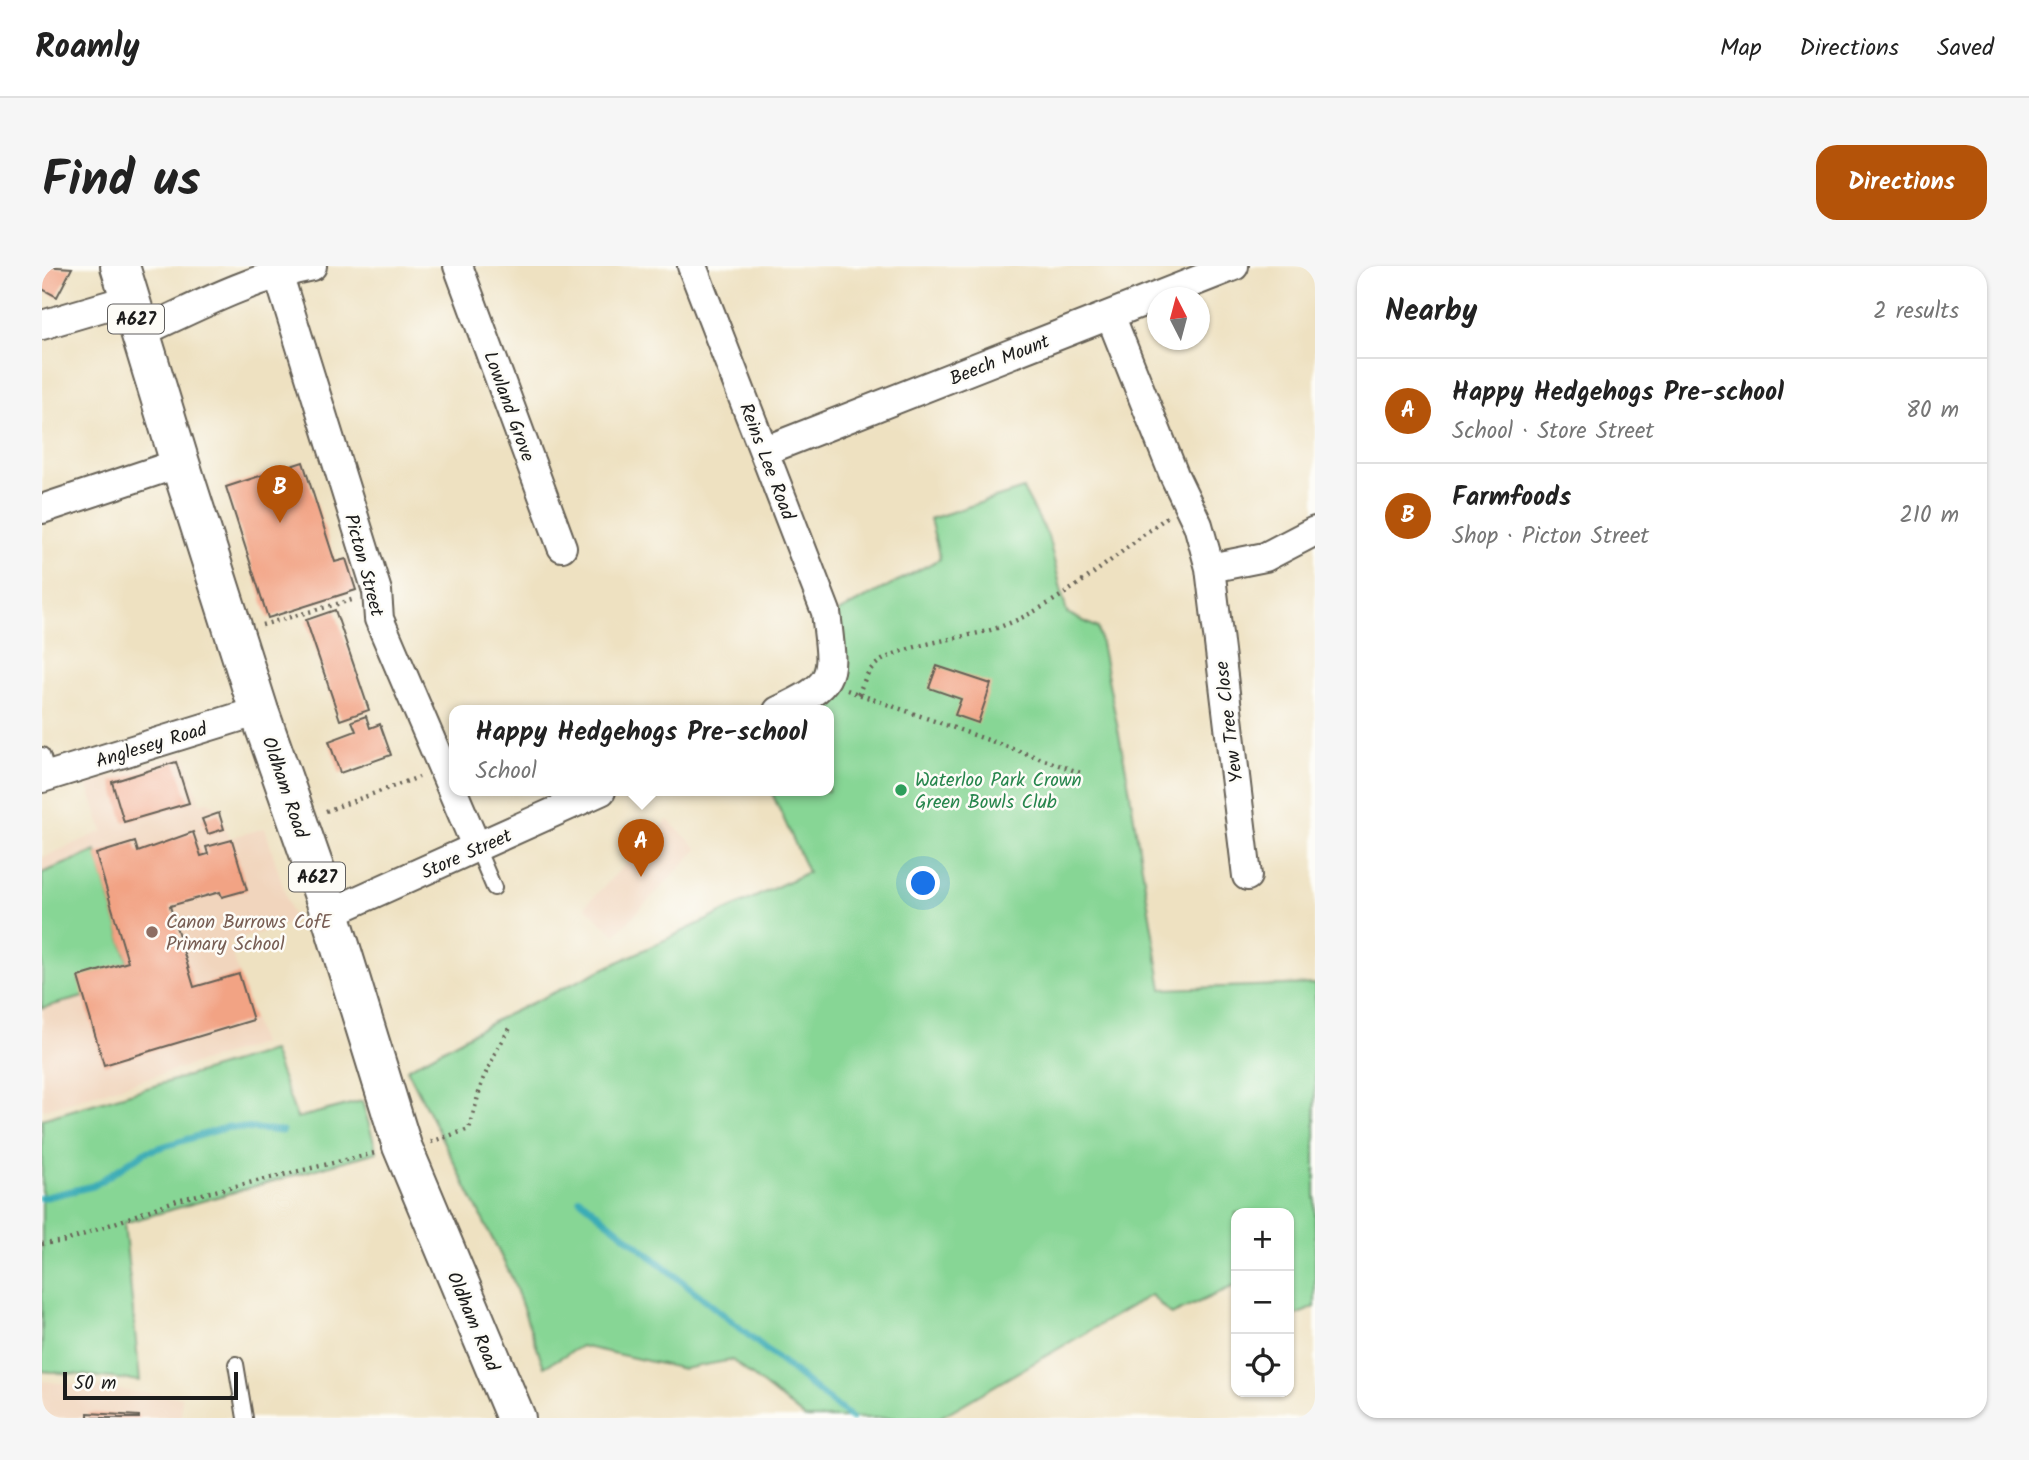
<!DOCTYPE html>
<html lang="en">
<head>
<meta charset="utf-8">
<style>
	body { margin:0; font-family:Kalam,sans-serif; background:#f6f6f6; color:#222 }
	.controls { position:absolute; right:21px; bottom:21px; display:grid; overflow:hidden; border-radius:14px; box-shadow:0 2px 5px #0004 }
	.controls button { width:63px; height:63px; display:grid; place-items:center; padding:0; border:0; border-bottom:2px solid #e0e0e0; background:#fff; color:#222; font:35px sans-serif }
	.compass { position:absolute; left:1105px; top:21px; width:63px; height:63px; border-radius:50%; background:#fff; box-shadow:0 2px 5px #0004; rotate:354deg }
	.scale { position:absolute; left:21px; bottom:18px; width:175px; box-sizing:border-box; padding-left:7px; border:4px solid #1c1c1c; border-top:0; font-size:19px; line-height:24px; white-space:nowrap; color:#1c1c1c; -webkit-text-stroke:5px #fdfcf7; paint-order:stroke }
	.you { position:absolute; left:882px; top:618px; width:24px; height:24px; margin:-18px; border:5px solid #fff; border-radius:50%; background:#1a73e8; box-shadow:0 0 0 10px #1a73e833 }
	.badge { display:grid; place-items:center; width:46px; height:46px; border-radius:50%; background:#b45309; color:#fff; font-size:23px; font-weight:700 }
	.pin { position:absolute; translate:-50% -58px; filter:drop-shadow(0 2px 4px #0008) }
	.pin::after { content:''; position:absolute; top:37px; width:24px; height:21px; background:inherit; clip-path:polygon(0 0,100% 0,50% 100%) }
	.popup { position:absolute; left:407px; top:439px; width:385px; height:91px; box-sizing:border-box; display:grid; place-content:center; border-radius:14px; background:#fff; filter:drop-shadow(0 2px 5px #0005); font-size:23px; white-space:nowrap; color:#767676 }
	.popup b { font-size:26px; color:#222 }
	.popup::after { content:''; position:absolute; left:50%; top:100%; margin-left:-14px; border:14px solid transparent; border-top-color:#fff }
	.list { margin:0; padding:0; list-style:none }
	h2 { display:flex; justify-content:space-between; align-items:center; height:91px; margin:0; padding:0 28px; font-size:30px }
	h2 small { font-size:23px; font-weight:400; color:#767676 }
	.list li { display:grid; grid-template-columns:46px 1fr auto; gap:21px; align-items:center; box-sizing:border-box; height:105px; padding:0 28px; border-top:2px solid #e0e0e0 }
	.list b { display:block; font-size:26px; white-space:nowrap }
	.list p { margin:0; font-size:23px; white-space:nowrap; color:#767676 }
	.list em { font-size:23px; font-style:normal; color:#767676 }
	.icon { flex:none; width:38px; height:38px; fill:none; stroke:currentColor; stroke-width:2; stroke-linecap:round; stroke-linejoin:round }
	.map { position:relative; flex:none; width:1273px; height:1152px; overflow:hidden; border-radius:21px }
	header { display:flex; align-items:center; gap:42px; box-sizing:border-box; height:98px; padding:0 35px; background:#fff; border-bottom:2px solid #e0e0e0 }
	header strong { font-size:33px }
	nav { display:flex; gap:38px; margin-inline-start:auto; font-size:24px }
	.intro { display:flex; align-items:center; justify-content:space-between; box-sizing:border-box; height:168px; padding:0 42px }
	h1 { margin:0; font-size:49px }
	.button { padding:18px 32px; border-radius:21px; background:#b45309; color:#fff; font-size:24px; font-weight:700 }
	main { display:flex; gap:42px; padding:0 42px }
	aside { flex:1; background:#fff; border-radius:21px; box-shadow:0 2px 5px #0004 }
	.map>svg:first-child { display:block }
</style>
</head>
<body>
<header>
<strong>Roamly</strong>
<nav><a>Map</a><a>Directions</a><a>Saved</a></nav>
</header>
<div class="intro"><h1>Find us</h1><a class="button">Directions</a></div>
<main>
<div class="map">
<svg width="1273" height="1152" viewBox="0 0 1273 1152">
	<rect width="100%" height="100%" fill="#fdfcf7"/>
	<filter id="ink" filterUnits="userSpaceOnUse"><feTurbulence type="fractalNoise" baseFrequency=".0143" numOctaves="2"/><feDisplacementMap in="SourceGraphic" scale="14" xChannelSelector="R" yChannelSelector="G"/><feConvolveMatrix kernelMatrix="1 2 1 2 8 2 1 2 1" color-interpolation-filters="sRGB"/></filter>
	<filter id="wash" filterUnits="userSpaceOnUse"><feTurbulence type="fractalNoise" baseFrequency=".00686" numOctaves="4" result="noise"/><feDisplacementMap in="SourceGraphic" scale="28" xChannelSelector="R" yChannelSelector="G"/><feGaussianBlur stdDeviation="1.57" result="paint"/><feColorMatrix in="noise" values="0 0 0 0 0 0 0 0 0 0 0 0 0 0 0 0 0 1.4 0 .05"/><feComposite in="paint" operator="in"/></filter>
	<g filter="url(#wash)">
		<rect width="100%" height="100%" fill="#eee1c1"/>
		<path fill="#f1d5bd" d="M142 487 158 538 166 535 177 542 187 572 223 562 252 656 187 677 219 778 0 844V592L61 565 45 518Z
			M626 554 656 583 573 669 543 640Z
			M0 1115 140 1131 139 1152H0Z"/>
		<path fill="#87d695" stroke="#527958" stroke-width="2" d="M981 223 1006 270 1025 347 1056 362 1085 509 1120 723 1273 718V1041L1252 1050 1247 1043V947H1194V1019L1129 1049 1109 1029 897 1152H763L690 1094 641 1103 539 1080 502 1101 470 1012 365 803 456 753 766 606 729 525H786V445H759L796 346 898 293 888 253Z
			M54 585 86 696 37 714 45 730 0 742V607Z
			M230 785 255 852 320 835 335 886 82 957 98 1115 0 1105V853Z"/>
		<g fill="none" stroke-linecap="round" stroke-linejoin="round">
			<path stroke="#3aacb6" stroke-width="7" d="M0 932 51 920 103 886 186 861 240 865
				M538 933 809 1152"/>
		</g>
		<g id="blocks">
			<path fill="#f2a384" d="M0 0 30 2 15 31 0 23Z
				M261 196 293 296 304 293 314 324 226 352 184 221Z
				M293 344 327 444 298 454 264 354Z
				M895 400 949 418 936 457 913 449 919 433 887 422Z
				M324 450 328 462 338 458 349 489 298 507 287 475 314 465 310 455Z
				M134 496 147 537 82 556 70 516Z
				M177 547 182 563 166 568 160 553Z
				M151 566 159 590 166 588 164 581 190 574 205 624 180 631 178 626 128 640 152 721 197 708 211 754 62 799 36 711 86 696 54 588 93 576 96 586Z
				M46 1147 97 1150V1152H46Z"/>
		</g>
	</g>
	<g filter="url(#ink)">
		<use href="#blocks" fill-opacity="0" stroke="#666156" stroke-width="2"/>
		<g fill="none" stroke-linecap="round" stroke-linejoin="round">
			<g stroke="#666156" stroke-width="18">
				<path id="lane" d="M0 489 7 510
					M435 582 452 622
					M194 1098 203 1152"/>
			</g>
			<g stroke="#666156" stroke-width="32">
				<path id="street" d="M416 0 520 281
					M650 0 784 346C791 410 798 416 736 445
					M236 7 335 325 337 353 435 582
					M1068 49 1132 209 1156 259 1168 302 1205 610
					M0 59 88 33
					M98 67C154 41 208 12 270 0
					M722 185 1192 0
					M0 243 138 197
					M1168 302 1223 291 1273 265
					M0 512 217 445
					M288 647 559 525"/>
			</g>
			<g stroke="#666156" stroke-width="42">
				<path id="highway" d="M78 0 138 197 217 445 288 647 360 880 474 1152"/>
			</g>
			<path stroke="#666156" stroke-width="4.5" stroke-dasharray="2 5" stroke-linecap="butt" d="M220 359 313 333
				M805 424 1042 508
				M816 428C820 421 823 411 828 404 850 378 923 373 955 362 1019 339 1071 291 1125 251
				M284 545 377 511
				M389 876 427 863 440 816 455 783 470 759
				M0 978 24 975 135 934 333 887"/>
			<use href="#lane" stroke="#fff" stroke-width="14"/>
			<use href="#street" stroke="#fff" stroke-width="28"/>
			<use href="#highway" stroke="#fff" stroke-width="38"/>
		</g>
	</g>
	<circle fill="#2e9e5b" stroke="#fdfcf7" stroke-width="2.5" cx="859" cy="524" r="7"/>
	<circle fill="#8d6e63" stroke="#fdfcf7" stroke-width="2.5" cx="110" cy="666" r="7"/>
	<g text-anchor="middle" stroke-width="5" stroke-linejoin="round" paint-order="stroke">
		<g fill="#fdfcf7" stroke="#605f5e" stroke-width="2">
			<rect x="66" y="38.5" width="56" height="29" rx="5"/>
			<rect x="247" y="596.5" width="56" height="29" rx="5"/>
		</g>
		<g font-size="18" font-weight="bold" fill="#1c1c1c">
			<text x="94" y="59">A627</text>
			<text x="275" y="617">A627</text>
		</g>
		<g font-size="19" fill="#1c1c1c" stroke="#fdfcf7">
			<text transform="translate(957 93) rotate(-22)" y="7">Beech Mount</text>
			<text transform="translate(468 140) rotate(70)" y="7">Lowland Grove</text>
			<text transform="translate(726 195) rotate(69)" y="7">Reins Lee Road</text>
			<text transform="translate(323 299) rotate(75)" y="7">Picton Street</text>
			<text transform="translate(1186 456) rotate(-97)" y="7">Yew Tree Close</text>
			<text transform="translate(109 478) rotate(-17)" y="7">Anglesey Road</text>
			<text transform="translate(244 521) rotate(71)" y="7">Oldham Road</text>
			<text transform="translate(424 587) rotate(-24)" y="7">Store Street</text>
			<text transform="translate(432 1055) rotate(67)" y="7">Oldham Road</text>
		</g>
		<g font-size="19" fill="#27864d" stroke="#fdfcf7" text-anchor="start">
			<text x="873" y="520">Waterloo Park Crown<tspan x="873" dy="22">Green Bowls Club</tspan></text>
		</g>
		<g font-size="19" fill="#785e54" stroke="#fdfcf7" text-anchor="start">
			<text x="124" y="662">Canon Burrows CofE<tspan x="124" dy="22">Primary School</tspan></text>
		</g>
	</g>
</svg>
<div class="controls">
<button>+</button>
<button>−</button>
<button><svg class="icon" aria-label="locate" viewBox="0 0 24 24"><circle cx="12" cy="12" r="6"/><path d="M12 2v4M12 18v4M2 12h4M18 12h4"/></svg></button>
</div>
<svg class="compass" viewBox="-18 -18 36 36"><path d="M0-13l5 13h-10z" fill="#e53935"/><path d="M0 13l5-13h-10z" fill="#767676"/></svg>
<div class="scale">50 m</div>
<div class="you"></div>
<div class="pin badge" style="left:599px;top:611px">A</div>
<div class="popup"><b>Happy Hedgehogs Pre-school</b>School</div>
<div class="pin badge" style="left:238px;top:257px">B</div>
</div>
<aside>
<h2>Nearby<small>2 results</small></h2>
<ul class="list">
<li><span class="badge">A</span><div><b>Happy Hedgehogs Pre-school</b><p>School · Store Street</p></div><em>80 m</em></li>
<li><span class="badge">B</span><div><b>Farmfoods</b><p>Shop · Picton Street</p></div><em>210 m</em></li>
</ul>
</aside>
</main>
</body>
</html>
